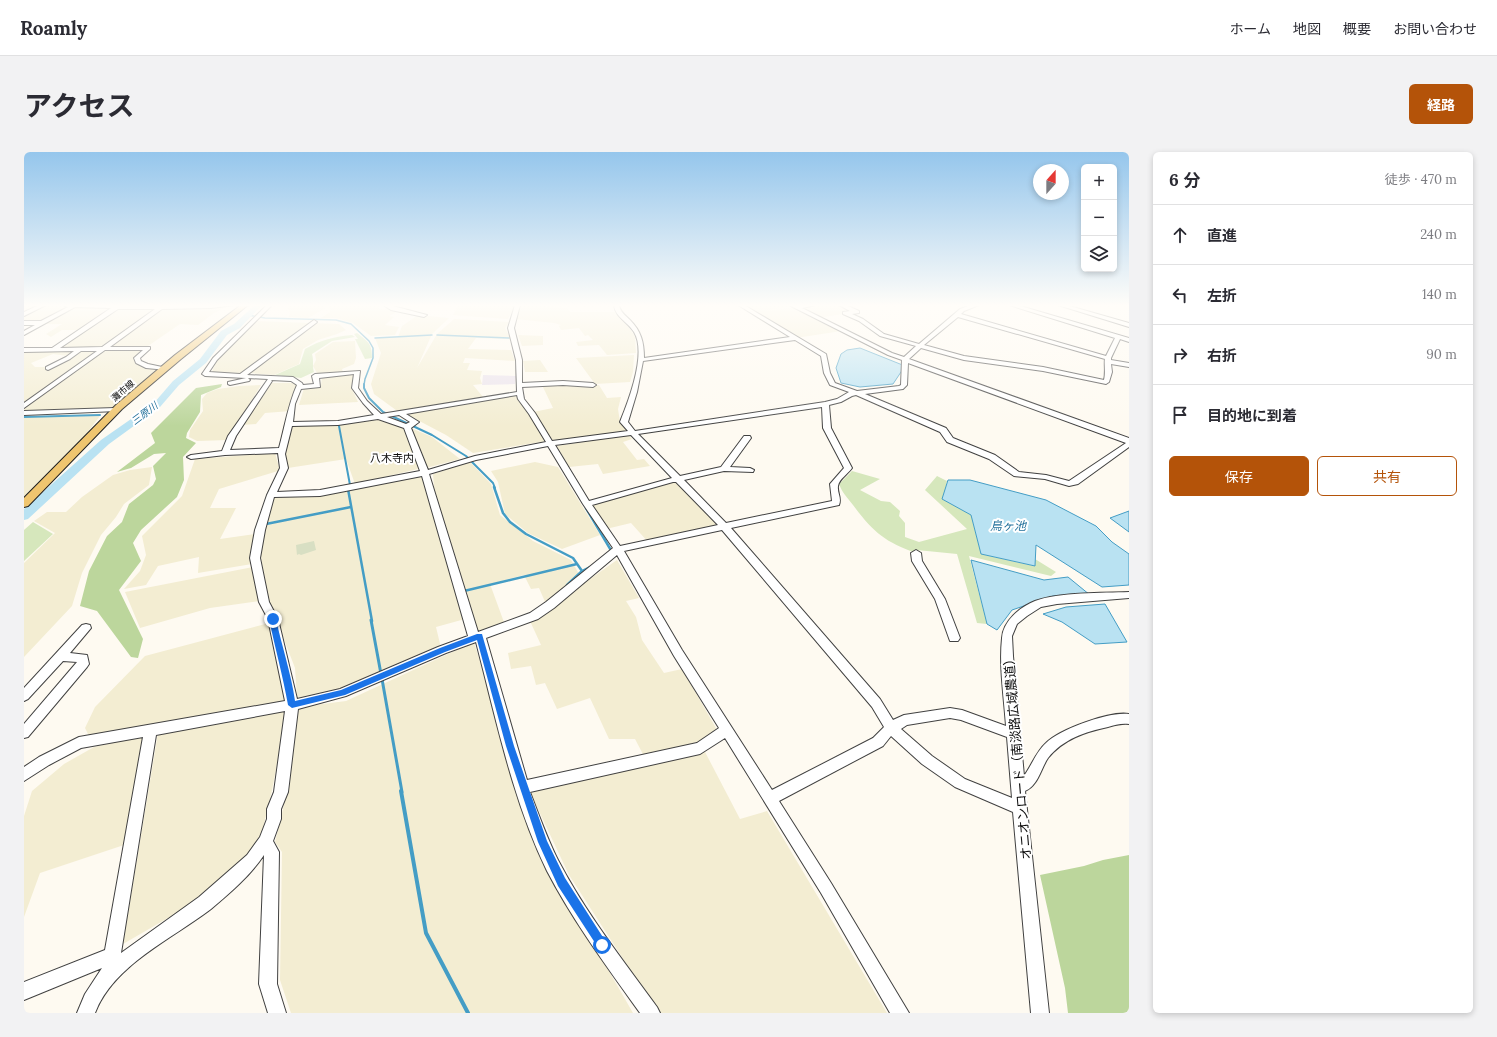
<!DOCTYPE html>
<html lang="ja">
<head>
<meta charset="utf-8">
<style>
	body { margin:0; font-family:Lora,"Noto Sans JP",serif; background:#f2f2f3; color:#2b2b33 }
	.controls { position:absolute; right:12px; top:12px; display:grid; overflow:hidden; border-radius:6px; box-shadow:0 2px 6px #0003 }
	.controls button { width:36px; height:36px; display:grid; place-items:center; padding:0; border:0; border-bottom:1px solid #e1e1e2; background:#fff; color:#2b2b33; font:20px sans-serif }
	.compass { position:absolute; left:1009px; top:12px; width:36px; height:36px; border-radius:50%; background:#fff; box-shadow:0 2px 6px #0003; rotate:21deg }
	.stop { position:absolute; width:12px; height:12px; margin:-9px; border:3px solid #1a73e8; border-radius:50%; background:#fff }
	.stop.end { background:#1a73e8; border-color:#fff; box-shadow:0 1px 4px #0008 }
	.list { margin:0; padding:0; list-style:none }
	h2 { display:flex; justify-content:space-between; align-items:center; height:52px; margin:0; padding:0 16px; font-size:17px }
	h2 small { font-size:13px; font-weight:400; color:#7c7c81 }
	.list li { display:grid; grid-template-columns:26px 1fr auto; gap:12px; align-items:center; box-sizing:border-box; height:60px; padding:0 16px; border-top:1px solid #e1e1e2 }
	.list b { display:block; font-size:15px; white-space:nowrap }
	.list em { font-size:13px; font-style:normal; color:#7c7c81 }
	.actions { display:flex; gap:8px; padding:12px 16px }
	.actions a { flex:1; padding:9px 0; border:1px solid #b45309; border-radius:6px; text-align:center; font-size:14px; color:#b45309 }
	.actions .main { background:#b45309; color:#fff }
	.icon { flex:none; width:22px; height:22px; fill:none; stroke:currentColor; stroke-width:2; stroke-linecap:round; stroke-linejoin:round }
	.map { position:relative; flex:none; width:1105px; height:861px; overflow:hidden; border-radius:6px }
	header { display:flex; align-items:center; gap:24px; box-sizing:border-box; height:56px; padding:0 20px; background:#fff; border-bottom:1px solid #e1e1e2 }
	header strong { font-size:19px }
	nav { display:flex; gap:22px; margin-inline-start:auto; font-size:14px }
	.intro { display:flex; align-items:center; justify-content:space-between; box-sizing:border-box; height:96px; padding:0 24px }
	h1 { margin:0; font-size:28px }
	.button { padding:10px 18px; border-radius:6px; background:#b45309; color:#fff; font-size:14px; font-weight:700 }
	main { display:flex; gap:24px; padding:0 24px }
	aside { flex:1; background:#fff; border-radius:6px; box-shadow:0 2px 6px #0003 }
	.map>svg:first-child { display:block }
</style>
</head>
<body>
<header>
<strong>Roamly</strong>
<nav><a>ホーム</a><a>地図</a><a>概要</a><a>お問い合わせ</a></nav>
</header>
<div class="intro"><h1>アクセス</h1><a class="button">経路</a></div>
<main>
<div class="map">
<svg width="1105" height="861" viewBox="0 0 1105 861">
	<rect width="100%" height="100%" fill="#fefaf1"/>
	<path fill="#ebe3ec" d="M459 223 492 224 491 232 458 233Z"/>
	<path fill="#f3edd2" d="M0 153H19L16 156 21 154 45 155 18 170H0Z
		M263 153H303L300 157 284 166 265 165 266 161Z
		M352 153 355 157H368L375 159 365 164 370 165 361 173 375 175 371 183 347 184 329 171 312 166H297L306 160 305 154Z
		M434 153H464L491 154 484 167 429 163Z
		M498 153 543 156 546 160H594L611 184 612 201 583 203 575 193 554 194 552 190 569 188 564 183 561 184 555 176 537 178 535 174 537 173 530 171 492 167Z
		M716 153 768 154 741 159 790 153H816L831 160 793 166 817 179 772 186Z
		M205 154 190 161 174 173 156 172 124 194 33 197 92 157Z
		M49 155 83 157 55 178H38L27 185 22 182 38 172H17Z
		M394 163 425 166 408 182 393 216 413 182 430 167 486 170 481 176 487 187 452 186 444 197 487 198 491 209 441 206 439 211H446L443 218 458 219 456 226 458 232 449 233 460 246 376 261 350 242 347 232 357 201 351 186 374 185 378 174Z
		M232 169 286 171 217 221 188 220 193 207Z
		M289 171 315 172 322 178 313 182 294 188 279 197 275 212 250 223 224 221Z
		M494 183 519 184V193L498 194Z
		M331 189 332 206 330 212 318 217 319 220 294 222 293 221 289 214 292 208 291 202 309 190Z
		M120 196 111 206V212L136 218 89 258 0 259V257L81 197Z
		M54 197 44 204 29 202 7 211 11 215H26L60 197H77L0 252V199Z
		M610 203 609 220 606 230 571 232 552 206Z
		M516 208 524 220H501L499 209Z
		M330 222 327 235 334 250 275 253 280 236 297 234 298 224Z
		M246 231H269L275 234 267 259 241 261 232 272 217 273Z
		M237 233 204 288 173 289 165 285 166 278 179 259 178 247 183 241 194 237 215 234Z
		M518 233H575L583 246 597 245 594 257 596 270 604 279 529 290 509 260 529 256Z
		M492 242 523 289 449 301 422 283 382 262Z
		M76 264 53 294 25 323 0 346V265Z
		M355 266 380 275 398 316 331 332 322 307 264 316 260 300 267 273H314Z
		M387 276 408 285 436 307 402 316Z
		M604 283 608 287 599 290 613 308 620 307 626 314 579 322 574 312 545 315 533 294Z
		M251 301 255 315 254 319 195 337 186 356H212L196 387 231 382 228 412 174 421 175 405 134 414 122 433 100 437 116 419 122 403 118 384 158 344 171 307Z
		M446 310 467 332 476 363 509 389 547 408 555 422 522 452 515 436 507 437 500 423 466 432 481 473 453 481 411 347 409 322Z
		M511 310 534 315 576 383 538 397 504 381 481 362 474 330 467 319Z
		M128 315 125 333 100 352 92 365 77 383 58 421 48 454 0 505V411L31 381 10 369 23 360H42L58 345 89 323 106 318Z
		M399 324 441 467 412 475 417 496 319 539 273 546 271 516 242 441 236 396 240 373 250 345Z
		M654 328 698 377 625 391 607 371 582 377 567 353Z
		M593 408 615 446 602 449 612 465 618 488 640 521 658 517 696 583 621 606 611 587H585L566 546 533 557 521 531 512 533 507 514 487 517 484 501 517 493 506 469Z
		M229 415 236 449 186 456 116 476 101 440Z
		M245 471 262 551 162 566 65 584 61 576 71 555 121 504Z
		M450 490 511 684 535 732 609 861H267L256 828 258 700 251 690 259 657 275 555 322 549Z
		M264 556 248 638 238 681 225 701 189 740 99 792 134 581Z
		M123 583 103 692 16 721 0 765V664L8 639 40 612 70 595Z
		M680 598 716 667 743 659 863 861H634L545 723 505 638Z"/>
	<path fill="#d6e7bc" d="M333 181C344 190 348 191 348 206L341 207 331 187H334L330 182Z
		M328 183 331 185 308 189 288 202C290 209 288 214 290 220L277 226 251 223 276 212 281 197C297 188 308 185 328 183Z
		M828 319 856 327 836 338 857 349 866 350 876 359 875 364 881 371V385L895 390 943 377 901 338 913 324 923 329 919 347 947 363 957 402 1010 414 1011 407 1032 420 1027 424 945 404 963 472 953 471 933 402 893 398 892 401C861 390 849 380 829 353 823 345 819 342 815 332Z
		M9 370 29 382 0 409V378Z"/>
	<path fill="#bcd69c" d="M198 232 197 235 177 243 176 260 163 281 162 286 172 291 159 305 160 328 153 345 117 378 109 391 117 409 95 438 119 487 114 506 107 505 73 459 56 454 65 419 83 384 98 370 105 352 129 333 132 327 129 314 142 301 130 302 107 316 93 320 131 291 127 281 172 236Z
		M1105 703V861H1044L1041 836 1016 723 1060 714 1079 708Z"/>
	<path fill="#d8dfc3" d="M290 389 292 398 277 403 275 402 273 403 272 393Z"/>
	<path fill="#b9e2f2" stroke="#449dc5" d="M836 196 881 214 869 232 836 235 817 231 812 216 817 202 823 198Z
		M924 328H946L1022 348 1072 374 1088 390 1105 402V433L1078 435 1012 393 1011 414 957 402 947 363 918 347Z
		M1105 359V380L1086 366Z
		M947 408 1020 428 1044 425 1066 443 1029 444 988 458 973 478 963 472Z
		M1081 452 1103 490 1071 492 1038 470 1019 462 1042 455Z"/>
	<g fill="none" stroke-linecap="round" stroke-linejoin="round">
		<path stroke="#449dc5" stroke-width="1.5" d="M224 163 241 166 312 168 327 172 345 189 349 196V206L341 227 340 233
			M413 183 485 186
			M351 186 408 183"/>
		<path stroke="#449dc5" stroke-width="2" d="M340 232V236L345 246 359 260 408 283 442 304 469 331 471 336
			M0 265 76 263
			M315 274 326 333"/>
		<path stroke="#449dc5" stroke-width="2.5" d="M470 335 479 361 486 370 502 382 549 406 558 419
			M324 337 348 469
			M562 356 588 400
			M242 372 327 355
			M543 433 558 419 568 414
			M440 439 553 412"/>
		<path stroke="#449dc5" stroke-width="3" d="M347 468 357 522
			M358 527 378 640"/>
		<path stroke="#449dc5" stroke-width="4" d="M377 639 402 781 444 861"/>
		<path fill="#b9e2f2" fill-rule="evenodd" d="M231 153H238L216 176 203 183 182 211 155 233 136 255 85 292 4 367 0 368V357L77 288 130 251 149 229 176 207 197 179 210 172Z"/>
		<g stroke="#414141" stroke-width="2">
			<path id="minor" d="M15 153H22L0 164V160Z
				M39 153H210L187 156 138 157 86 195H126V197L116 206 117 209 124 212 143 216V218L122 216 112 211 110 206 119 198H81L0 256V251L73 199H57L46 207 24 218 22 217V215L42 205 50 199 0 200V196H28L87 156 51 155 0 183V179L11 173H0V169H17L44 155ZM94 157H131L78 195 36 196Z
				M243 153H248L193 208 185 220 216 222 290 168 293 170 292 171 223 223 269 225 278 231 279 233 290 232 288 224 291 222 336 219 334 236 343 249 357 262 493 240 492 208 484 176 491 153H496L490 176 498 208V231L539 229 569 231 572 233 569 235 539 233 498 235 500 247 511 261 528 289 604 279 596 270C605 248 623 201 610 180 604 170 591 165 590 153H595C596 160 601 163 606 168 617 179 620 190 620 206L766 185 714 153H720L802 202 806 221 811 231 833 239 875 234 877 233 878 208 864 203 765 153H792L778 156 868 201 880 205 892 194 856 184 835 169 819 162V160L826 159 815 153H822L835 159V161L828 162 839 167 860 182 895 192 936 157 947 153H955L940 159 937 162 1082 204 1091 186 985 153H993L1105 186V190L1096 187 1087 206V208L1105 211V215L1087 212 1088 220 1085 230 1082 232 1019 219 940 208 897 196 885 207 1105 286V295L1054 332 1045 334 1021 327 990 324 965 307 923 290 916 280 832 243 828 244 817 250 805 253 807 276 828 316C824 322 815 327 814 334 813 341 818 346 815 353L707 376 856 547 869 568 880 563 926 556 938 558 982 574C980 545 975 514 978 486 979 469 996 455 1011 449 1034 440 1079 441 1105 440V446L1033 452 1017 455 1003 464 993 472 988 484 989 504 1000 624C1008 613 1012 600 1022 591 1036 577 1086 559 1105 562V572C1097 571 1091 573 1084 575 1061 580 1039 587 1024 606 1017 616 1014 634 1001 639L1025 861H1007L989 660 931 635 898 612 867 584 859 594 755 649 807 731 885 861H866L797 741 701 586 676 602 506 640C515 663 523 686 534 708 561 760 598 807 633 855L636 861H616C583 815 549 769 523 719 488 647 472 566 452 490L422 501 322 544 274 557 264 640 257 657V667L249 689 255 700 253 832 262 861H244L235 832 240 703C226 724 206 741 187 757 148 787 89 813 71 861H53L61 842 78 816 0 848V830L81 798 119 585 57 596 25 613 0 629V615L15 605 55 585 261 549 244 467 235 450 226 406 231 378 243 343 256 316 254 301 201 303 167 307 163 305 167 303 198 299 204 284 244 227 224 226 226 228 225 229 206 233 204 232V230L222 226 181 224 178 222 189 206ZM934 165 1081 207C1080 212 1082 220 1080 228L1019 215 940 204 900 193ZM771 188 797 204 800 221 806 233 825 240 813 247 801 250 611 279 604 270 613 240 619 209ZM884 211 1102 291 1045 329 1022 323 995 320 971 303 929 286 922 276 841 242 879 237 883 233ZM330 222 328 236 339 251 350 263 314 269 269 270 271 252 277 237 296 235 295 226ZM247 228 267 229 273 233C264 253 261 274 255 296L206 298 212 284 248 229ZM493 243 494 247 505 262 522 290 451 304 404 318 387 276 395 270 382 262ZM798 255 799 276 820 316 806 332 808 349 702 371 660 328 700 319 729 320 730 318 726 316 706 315 727 286 726 284H720L697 315 656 324 614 282ZM375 263 386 270 382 272 363 265ZM354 267 380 276 396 319 296 338 253 340 264 316 261 302 268 274 314 273ZM607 283 648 326 565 349 531 293ZM524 294 559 352 589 396 522 450 506 461 454 480 405 322 452 308ZM398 324 444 484 414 495 316 537 273 547 254 467 245 450 236 406 241 378 250 345 296 344ZM649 330H652L694 373 596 394 568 353ZM698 378 848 555 860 575 849 586 748 638 658 498 600 399ZM593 403 650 504 695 576 673 591 503 628 462 486 514 467 530 456ZM261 559 250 640 243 657V667L236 685 223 703 175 745 97 801 132 583ZM926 566 937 568 983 585 988 646 941 627 908 604 877 577 883 573Z
				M359 153H365L403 163 400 165 367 158Z
				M1034 153H1042L1105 171V175Z
				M91 256 93 257V259L0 263V259Z
				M892 398 897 401 898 409 921 447 936 486 934 489H926L911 447 888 409 887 401Z
				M62 472 66 473 67 476 46 501 63 503 65 512 63 515 4 585 0 586V572L53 510 39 509 4 547 0 549V536L58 473Z"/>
		</g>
		<g stroke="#1f1f1f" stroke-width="2">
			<path id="major" d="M217 153H224L157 207 98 257 4 354 0 355V346L92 253 151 203Z"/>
		</g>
		<use href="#minor" fill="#fff" fill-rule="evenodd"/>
		<use href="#major" fill="#efc56f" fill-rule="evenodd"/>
	</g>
	<linearGradient id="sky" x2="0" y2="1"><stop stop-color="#95c6ec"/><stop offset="0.56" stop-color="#fffdf9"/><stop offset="1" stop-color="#fffdf9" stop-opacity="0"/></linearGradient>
	<rect width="1105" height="274" fill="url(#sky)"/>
	<path fill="#1a73e8" d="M249 465 252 467C258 495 267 521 271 549L317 538 416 496 453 482H458L490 594 523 689 541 726 582 790 584 793 582 797 578 799 575 797 534 734 514 690 482 594 453 488 421 500 321 543 268 556 264 553C259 524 251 496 245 467Z"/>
	<g text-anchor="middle" stroke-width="4" stroke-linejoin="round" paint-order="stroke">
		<g font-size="9" fill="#0e0e0e" stroke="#fff">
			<text transform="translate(99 239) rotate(-41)" y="3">灘市線</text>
		</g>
		<g font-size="10" font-style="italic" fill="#1f6e99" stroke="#fff">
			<text transform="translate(120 261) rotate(-37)" y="4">三原川</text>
		</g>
		<g font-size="11" fill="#0e0e0e" stroke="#fff">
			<text x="368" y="310">八木寺内</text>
		</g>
		<g font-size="12" font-style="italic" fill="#1f6e99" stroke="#fff">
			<text x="984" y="378">鳥ヶ池</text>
		</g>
		<g font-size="13" fill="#0e0e0e" stroke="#fff">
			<text transform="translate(993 604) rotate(-95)" y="5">オニオンロード（南淡路広域農道）</text>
		</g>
	</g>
</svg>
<div class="controls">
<button>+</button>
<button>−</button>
<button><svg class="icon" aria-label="layers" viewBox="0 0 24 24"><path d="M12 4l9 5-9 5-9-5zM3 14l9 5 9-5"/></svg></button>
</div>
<svg class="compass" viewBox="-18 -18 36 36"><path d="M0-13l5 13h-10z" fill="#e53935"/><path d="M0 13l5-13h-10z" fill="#7c7c81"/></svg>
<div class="stop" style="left:578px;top:793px"></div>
<div class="stop end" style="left:249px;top:467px"></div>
</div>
<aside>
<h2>6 分<small>徒歩 · 470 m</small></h2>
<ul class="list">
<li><svg class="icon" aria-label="ahead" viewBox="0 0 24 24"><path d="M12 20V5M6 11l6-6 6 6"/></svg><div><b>直進</b></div><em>240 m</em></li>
<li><svg class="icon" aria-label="left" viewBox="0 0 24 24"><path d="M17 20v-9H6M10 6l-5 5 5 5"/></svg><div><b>左折</b></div><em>140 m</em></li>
<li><svg class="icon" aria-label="right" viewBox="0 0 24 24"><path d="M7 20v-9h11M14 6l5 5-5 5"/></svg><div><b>右折</b></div><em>90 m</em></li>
<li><svg class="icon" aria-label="arrive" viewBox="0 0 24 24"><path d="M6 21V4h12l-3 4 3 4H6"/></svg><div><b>目的地に到着</b></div></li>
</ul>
<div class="actions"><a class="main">保存</a><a>共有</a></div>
</aside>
</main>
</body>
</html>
